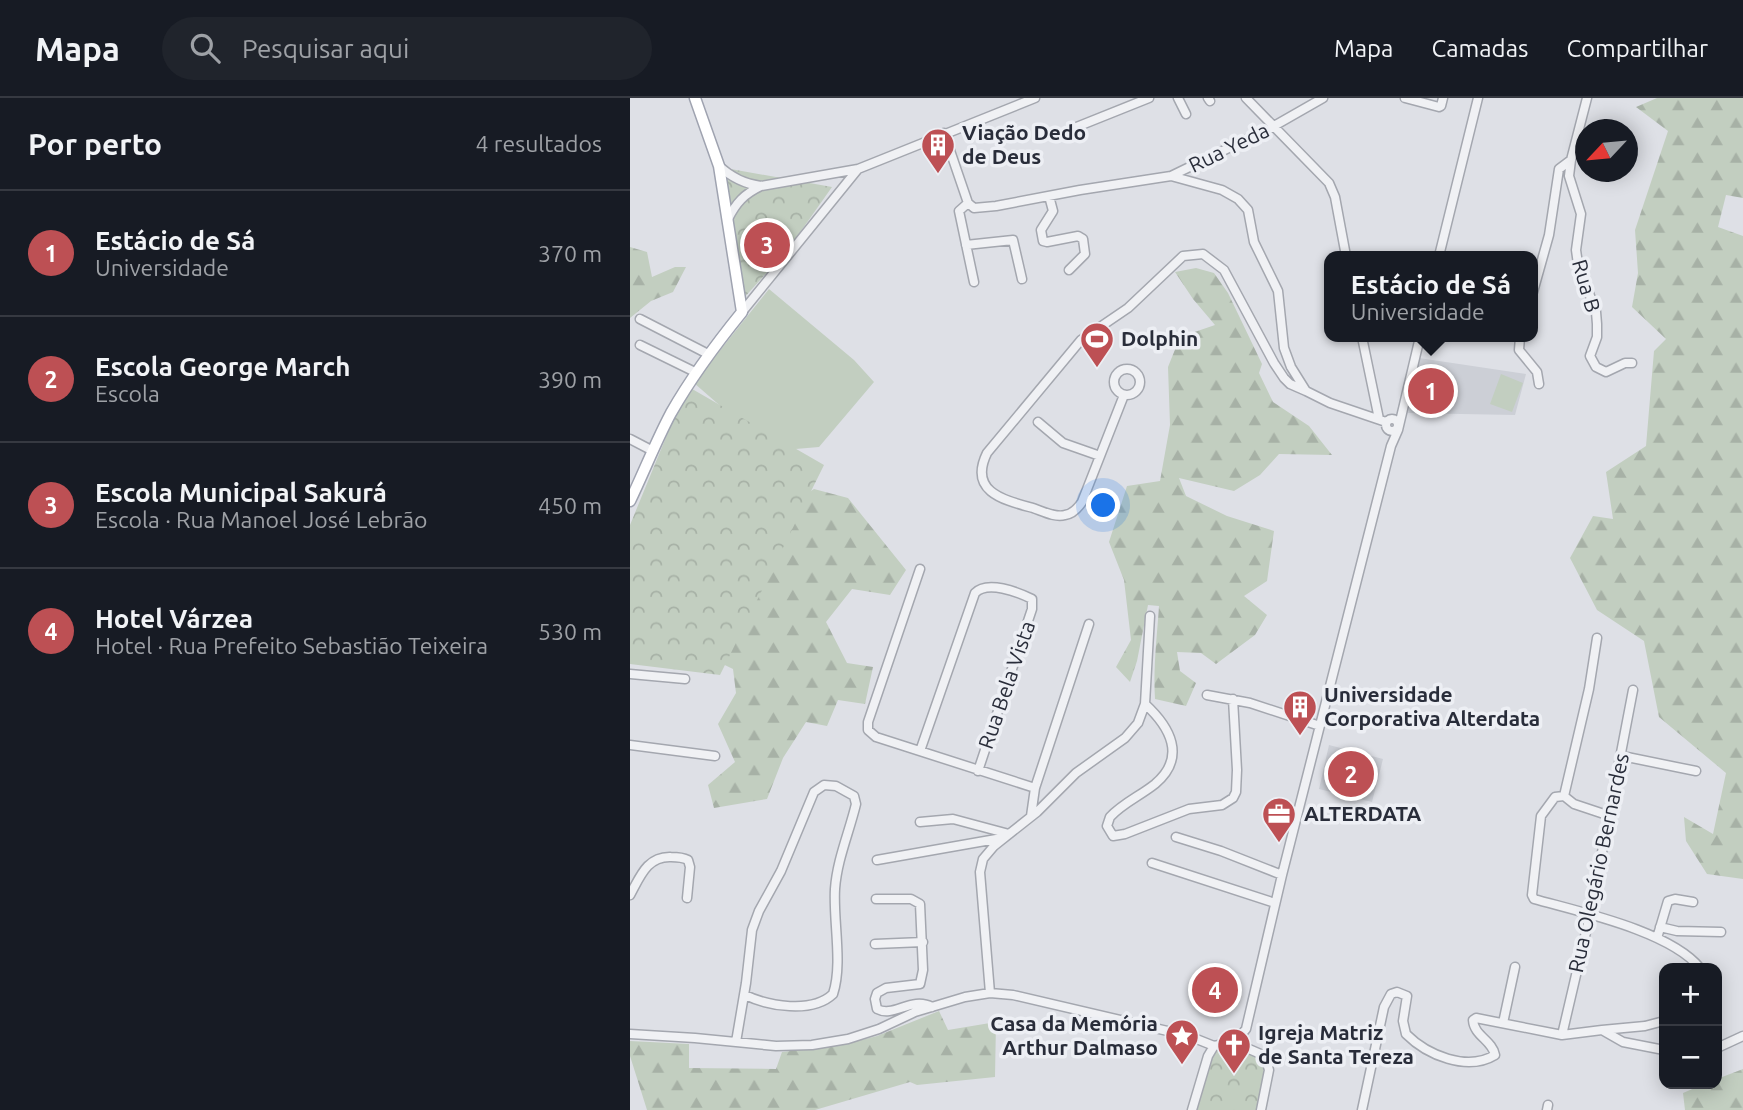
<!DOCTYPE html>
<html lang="pt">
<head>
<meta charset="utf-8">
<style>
	body { margin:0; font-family:Ubuntu,sans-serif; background:#20242c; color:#f1f3f6 }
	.controls { position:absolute; right:21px; bottom:21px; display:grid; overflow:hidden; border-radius:14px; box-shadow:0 4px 18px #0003 }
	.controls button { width:63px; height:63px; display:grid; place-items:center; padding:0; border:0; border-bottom:2px solid #363941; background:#171b24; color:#f1f3f6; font:35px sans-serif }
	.compass { position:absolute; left:945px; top:21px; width:63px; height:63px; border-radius:50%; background:#171b24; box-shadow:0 4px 18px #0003; rotate:244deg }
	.you { position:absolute; left:474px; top:408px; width:24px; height:24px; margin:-18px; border:5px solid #fff; border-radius:50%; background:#1a73e8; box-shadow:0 0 0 10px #1a73e833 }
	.badge { display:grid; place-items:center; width:46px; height:46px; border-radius:50%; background:#bd5054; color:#fff; font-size:23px; font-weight:700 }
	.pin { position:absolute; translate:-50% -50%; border:4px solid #fff; box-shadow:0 2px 7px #0006 }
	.popup { position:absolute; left:694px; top:153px; width:214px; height:91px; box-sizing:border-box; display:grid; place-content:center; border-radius:14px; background:#171b24; filter:drop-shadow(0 2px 5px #0005); font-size:23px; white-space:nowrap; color:#9ea1a6 }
	.popup b { font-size:26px; color:#f1f3f6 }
	.popup::after { content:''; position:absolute; left:50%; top:100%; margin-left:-14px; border:14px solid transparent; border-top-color:#171b24 }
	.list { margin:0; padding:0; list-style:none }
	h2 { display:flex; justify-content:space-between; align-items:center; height:91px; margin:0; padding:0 28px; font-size:30px }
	h2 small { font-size:23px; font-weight:400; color:#9ea1a6 }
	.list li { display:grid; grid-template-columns:46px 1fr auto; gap:21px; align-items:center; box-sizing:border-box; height:126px; padding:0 28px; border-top:2px solid #363941 }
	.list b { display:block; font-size:26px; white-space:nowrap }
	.list p { margin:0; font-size:23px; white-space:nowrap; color:#9ea1a6 }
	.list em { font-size:23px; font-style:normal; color:#9ea1a6 }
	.icon { flex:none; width:38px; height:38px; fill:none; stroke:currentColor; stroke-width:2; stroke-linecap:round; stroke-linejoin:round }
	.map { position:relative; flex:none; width:1113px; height:1012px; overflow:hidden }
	header { display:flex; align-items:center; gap:42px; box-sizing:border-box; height:98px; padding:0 35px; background:#171b24; border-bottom:2px solid #363941 }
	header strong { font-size:33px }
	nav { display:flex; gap:38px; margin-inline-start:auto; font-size:24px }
	.search { width:490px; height:63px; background:#20242c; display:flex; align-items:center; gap:18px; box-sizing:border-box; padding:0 24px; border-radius:38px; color:#9ea1a6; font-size:26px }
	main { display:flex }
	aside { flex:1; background:#171b24 }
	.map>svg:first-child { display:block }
</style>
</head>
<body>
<header>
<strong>Mapa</strong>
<div class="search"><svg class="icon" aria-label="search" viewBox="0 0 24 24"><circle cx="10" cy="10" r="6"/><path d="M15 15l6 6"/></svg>Pesquisar aqui</div>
<nav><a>Mapa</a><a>Camadas</a><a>Compartilhar</a></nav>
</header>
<main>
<aside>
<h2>Por perto<small>4 resultados</small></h2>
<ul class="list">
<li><span class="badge">1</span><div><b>Estácio de Sá</b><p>Universidade</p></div><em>370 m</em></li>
<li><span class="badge">2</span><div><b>Escola George March</b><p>Escola</p></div><em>390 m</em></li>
<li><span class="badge">3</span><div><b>Escola Municipal Sakurá</b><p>Escola · Rua Manoel José Lebrão</p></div><em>450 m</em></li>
<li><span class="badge">4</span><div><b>Hotel Várzea</b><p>Hotel · Rua Prefeito Sebastião Teixeira</p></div><em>530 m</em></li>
</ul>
</aside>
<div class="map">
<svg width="1113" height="1012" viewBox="0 0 1113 1012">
	<defs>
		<pattern id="forest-firs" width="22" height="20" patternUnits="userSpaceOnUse" patternTransform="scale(1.75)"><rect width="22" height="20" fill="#c2cec0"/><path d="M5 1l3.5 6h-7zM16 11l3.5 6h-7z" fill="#a7b1a6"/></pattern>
		<pattern id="park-crowns" width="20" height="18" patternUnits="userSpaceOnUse" patternTransform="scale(1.75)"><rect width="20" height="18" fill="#c2cec0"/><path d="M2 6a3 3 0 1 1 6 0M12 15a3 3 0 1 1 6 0" fill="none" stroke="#a7b1a6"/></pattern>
	</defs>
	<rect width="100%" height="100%" fill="#dee0e6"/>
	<path fill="#cccfd6" d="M789 260 896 276 885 317 778 315Z
		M699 647 753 661 742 704 689 691Z"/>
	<path fill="#c2cec0" d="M139 191 224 262 244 284 189 349 142 353 64 285Z
		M871 276 893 285 882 314 860 306Z"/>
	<path fill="url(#forest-firs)" d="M1027 0H1113V100L1096 97 1088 129 1113 138V781L1077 776 1056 743 1054 719 1083 736 1096 675 1029 619 1014 543 967 512 940 460 963 418 983 421 976 374 1016 348 1024 253 1036 241 1002 209 1008 175 1005 132 1038 33 1006 9Z
		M0 149 17 154 22 179 45 169H56L43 194 21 203 0 220Z
		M566 170 584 175 598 195 632 266 629 275 643 304 679 328 702 357 649 356 630 377 604 393 549 380 556 398 597 418 644 433 637 483 614 498 637 517 625 537 586 566 571 555 547 554 550 573 566 585 556 608 525 601C523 569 527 539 529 508L518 507 507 563 500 584 486 569 501 542 494 482 479 444 497 388 530 383 540 327 538 269 550 239 585 227 563 201 545 174Z
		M184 391 218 400 276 472 260 497 222 491 196 524 217 565 243 569 235 606 208 602 197 628 176 624 153 660 137 701 84 710 78 687 105 664 88 626 106 595 103 571 72 556 137 421Z
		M309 913 318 932 366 924 365 979 287 987 280 984 185 1012H17L0 958V943L59 946V970L146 971 152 954 212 947 247 938Z
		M1113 971V1012H1055L1053 995 1074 986H1087V981Z"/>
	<path fill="url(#park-crowns)" d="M84 68 202 89 159 150 112 202Z
		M57 288 194 367 90 577 0 566V427Z
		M587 948 632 957 637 967 628 1012H567L582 959Z"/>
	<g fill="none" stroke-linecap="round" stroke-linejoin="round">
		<g stroke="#a4a7af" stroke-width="11">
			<path id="minor" d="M548 0 556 16
				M578 0 580 3
				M616 0 699 85 705 99 716 158
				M775 0 809 9 811 8 813 0
				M957 0 941 62 939 78 951 116 946 152 948 166 966 214 967 226V239L960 258 966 269 976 274 995 265H1002
				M439 32 519 0
				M314 35 338 105 344 110 366 108 450 92 541 78 592 92 608 101 618 112 624 144 648 193 654 250 661 269 676 293 700 305 756 324
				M89 68C101 79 114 86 131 88L228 71
				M541 78 644 28 693 0
				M419 98 423 113 411 132 413 143 417 144 448 138 453 141 455 156 439 172
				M338 105 329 113 344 184
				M98 121C106 105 114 96 131 88
				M336 147 383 142 392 181
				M809 158 848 0
				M903 194 919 137 929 71 941 62
				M112 214 228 71 405 0
				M10 221 78 256
				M732 239 749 321
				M890 239 889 252 907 274 909 286
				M10 247 65 274
				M484 284a13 13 0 1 1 26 0a13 13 0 1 1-26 0Z
				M494 297 452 404C448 410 442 416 435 417 425 420 412 413 403 410 374 402 338 394 357 355L451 242 498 210 553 158 573 156 594 172 644 265 654 280 660 286 676 293
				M756 327a6 6 0 1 1 12 0a6 6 0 1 1-12 0Z
				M408 324 433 345 470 358
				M0 341 23 353
				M290 471 238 624V632L246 639 405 690
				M967 540 959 591 934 698 925 699 911 718 902 797 904 801C950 814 1040 833 1070 870
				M0 576 55 581
				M577 597 620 605 690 628
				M515 606C540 629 557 659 525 686 510 698 493 705 480 719L477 728 483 738 495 736 559 711 592 707 603 700 606 694 607 672 603 601
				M0 647 85 658
				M290 653 345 495C357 482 388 494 402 501V511L348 673
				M992 658 1066 673
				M934 698 944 706 980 718
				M401 718 405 690 459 526
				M290 724 323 721 379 736
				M546 739 591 753 652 777
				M247 762 372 740
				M522 765 645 805
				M0 797C10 779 17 758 41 759 47 759 52 759 58 762L60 769 57 800
				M246 801H281L290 806 293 872 290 886 256 890 247 895 245 901 247 911C264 920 281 898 302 909
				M1030 829 1047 833 1091 834
				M1027 840 1038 803 1045 801 1063 804
				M245 846 293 844
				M360 895 350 774 353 761 364 748 407 714 446 675 495 640 508 625 515 606 520 518
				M873 925 885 869
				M972 932 1015 928 1034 923
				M0 936 65 940 146 948 182 947 218 941 249 931 285 914 335 899 360 895 383 897 559 938 584 948 594 946 619 951 635 958 639 972 631 1012
				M932 937 960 817 1003 592
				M106 944 116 885 122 832 129 813 151 773 184 694 194 687 206 688 224 698 226 706C219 735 207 762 205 791 203 823 213 866 203 896 182 916 138 908 115 897
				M602 948 616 931 652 777 761 348 768 332 790 239
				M1087 950 1113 938
				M562 1012 578 958 584 948
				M732 1012 754 909 761 896 767 894 777 898 773 923 776 936C797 957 837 974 865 957 862 942 844 938 843 922L846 920 932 937 972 932 993 944 1034 952
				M917 1012 918 1007"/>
		</g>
		<g stroke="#9fa3b0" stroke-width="13">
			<path id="major" d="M0 403C14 374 26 343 41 315 62 278 86 246 112 214L89 68 65 0"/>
		</g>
		<use href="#minor" stroke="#f0f1f4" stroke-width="8"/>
		<use href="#major" stroke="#fff" stroke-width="10"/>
	</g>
	<defs>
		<g id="building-pin" transform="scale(1.75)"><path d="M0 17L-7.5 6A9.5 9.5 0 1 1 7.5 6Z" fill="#bd5054" stroke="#edeff4"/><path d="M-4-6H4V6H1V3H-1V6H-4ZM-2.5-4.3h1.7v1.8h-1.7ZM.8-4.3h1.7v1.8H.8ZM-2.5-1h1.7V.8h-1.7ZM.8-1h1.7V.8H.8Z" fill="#fff"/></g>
		<g id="stadium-pin" transform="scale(1.75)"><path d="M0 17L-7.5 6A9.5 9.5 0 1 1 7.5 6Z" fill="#bd5054" stroke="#edeff4"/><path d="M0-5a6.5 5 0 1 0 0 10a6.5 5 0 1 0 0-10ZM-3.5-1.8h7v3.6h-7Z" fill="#fff"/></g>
		<g id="office-pin" transform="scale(1.75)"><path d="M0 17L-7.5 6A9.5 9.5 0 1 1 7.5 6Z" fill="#bd5054" stroke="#edeff4"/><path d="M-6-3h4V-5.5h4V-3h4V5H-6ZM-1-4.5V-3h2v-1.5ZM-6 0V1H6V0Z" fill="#fff"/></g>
		<g id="sight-pin" transform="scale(1.75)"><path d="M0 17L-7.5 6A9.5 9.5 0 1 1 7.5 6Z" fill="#bd5054" stroke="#edeff4"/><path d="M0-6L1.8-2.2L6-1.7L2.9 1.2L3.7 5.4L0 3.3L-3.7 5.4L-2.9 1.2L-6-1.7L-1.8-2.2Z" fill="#fff"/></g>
		<g id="church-pin" transform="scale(1.75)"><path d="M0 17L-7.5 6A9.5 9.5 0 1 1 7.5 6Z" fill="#bd5054" stroke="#edeff4"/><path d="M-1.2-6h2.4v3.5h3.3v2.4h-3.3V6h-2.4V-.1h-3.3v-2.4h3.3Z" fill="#fff"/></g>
	</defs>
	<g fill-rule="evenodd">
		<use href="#building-pin" x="308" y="47"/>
		<use href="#stadium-pin" x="467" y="241"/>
		<use href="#building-pin" x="670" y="609"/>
		<use href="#office-pin" x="649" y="716"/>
		<use href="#sight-pin" x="552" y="938"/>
		<use href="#church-pin" x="604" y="947"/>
	</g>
	<g text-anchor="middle" stroke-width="7" stroke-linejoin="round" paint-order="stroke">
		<g font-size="21" font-weight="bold" fill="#292d3a" stroke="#edeff4" text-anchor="start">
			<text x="332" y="42">Viação Dedo<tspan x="332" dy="24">de Deus</tspan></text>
			<text x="491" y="248">Dolphin</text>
			<text x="694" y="604">Universidade<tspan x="694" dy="24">Corporativa Alterdata</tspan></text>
			<text x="674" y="723">ALTERDATA</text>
			<text x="528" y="933" text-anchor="end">Casa da Memória<tspan x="528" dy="24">Arthur Dalmaso</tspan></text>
			<text x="628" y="942">Igreja Matriz<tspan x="628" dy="24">de Santa Tereza</tspan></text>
		</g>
		<g font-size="21" fill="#292d3a" stroke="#edeff4">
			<text transform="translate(599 50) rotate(-26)" y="7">Rua Yeda</text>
			<text transform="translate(956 188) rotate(74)" y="7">Rua B</text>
			<text transform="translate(377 587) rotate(-71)" y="7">Rua Bela Vista</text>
			<text transform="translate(969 765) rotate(-78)" y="7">Rua Olegário Bernardes</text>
		</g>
	</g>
</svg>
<div class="controls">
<button>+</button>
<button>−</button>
</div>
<svg class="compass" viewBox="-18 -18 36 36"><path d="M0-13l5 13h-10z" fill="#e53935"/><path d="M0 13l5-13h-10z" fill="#9ea1a6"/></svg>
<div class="you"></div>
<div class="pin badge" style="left:801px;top:293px">1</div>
<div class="popup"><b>Estácio de Sá</b>Universidade</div>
<div class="pin badge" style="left:721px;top:676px">2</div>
<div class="pin badge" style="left:137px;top:147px">3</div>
<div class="pin badge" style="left:585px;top:892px">4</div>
</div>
</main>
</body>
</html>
